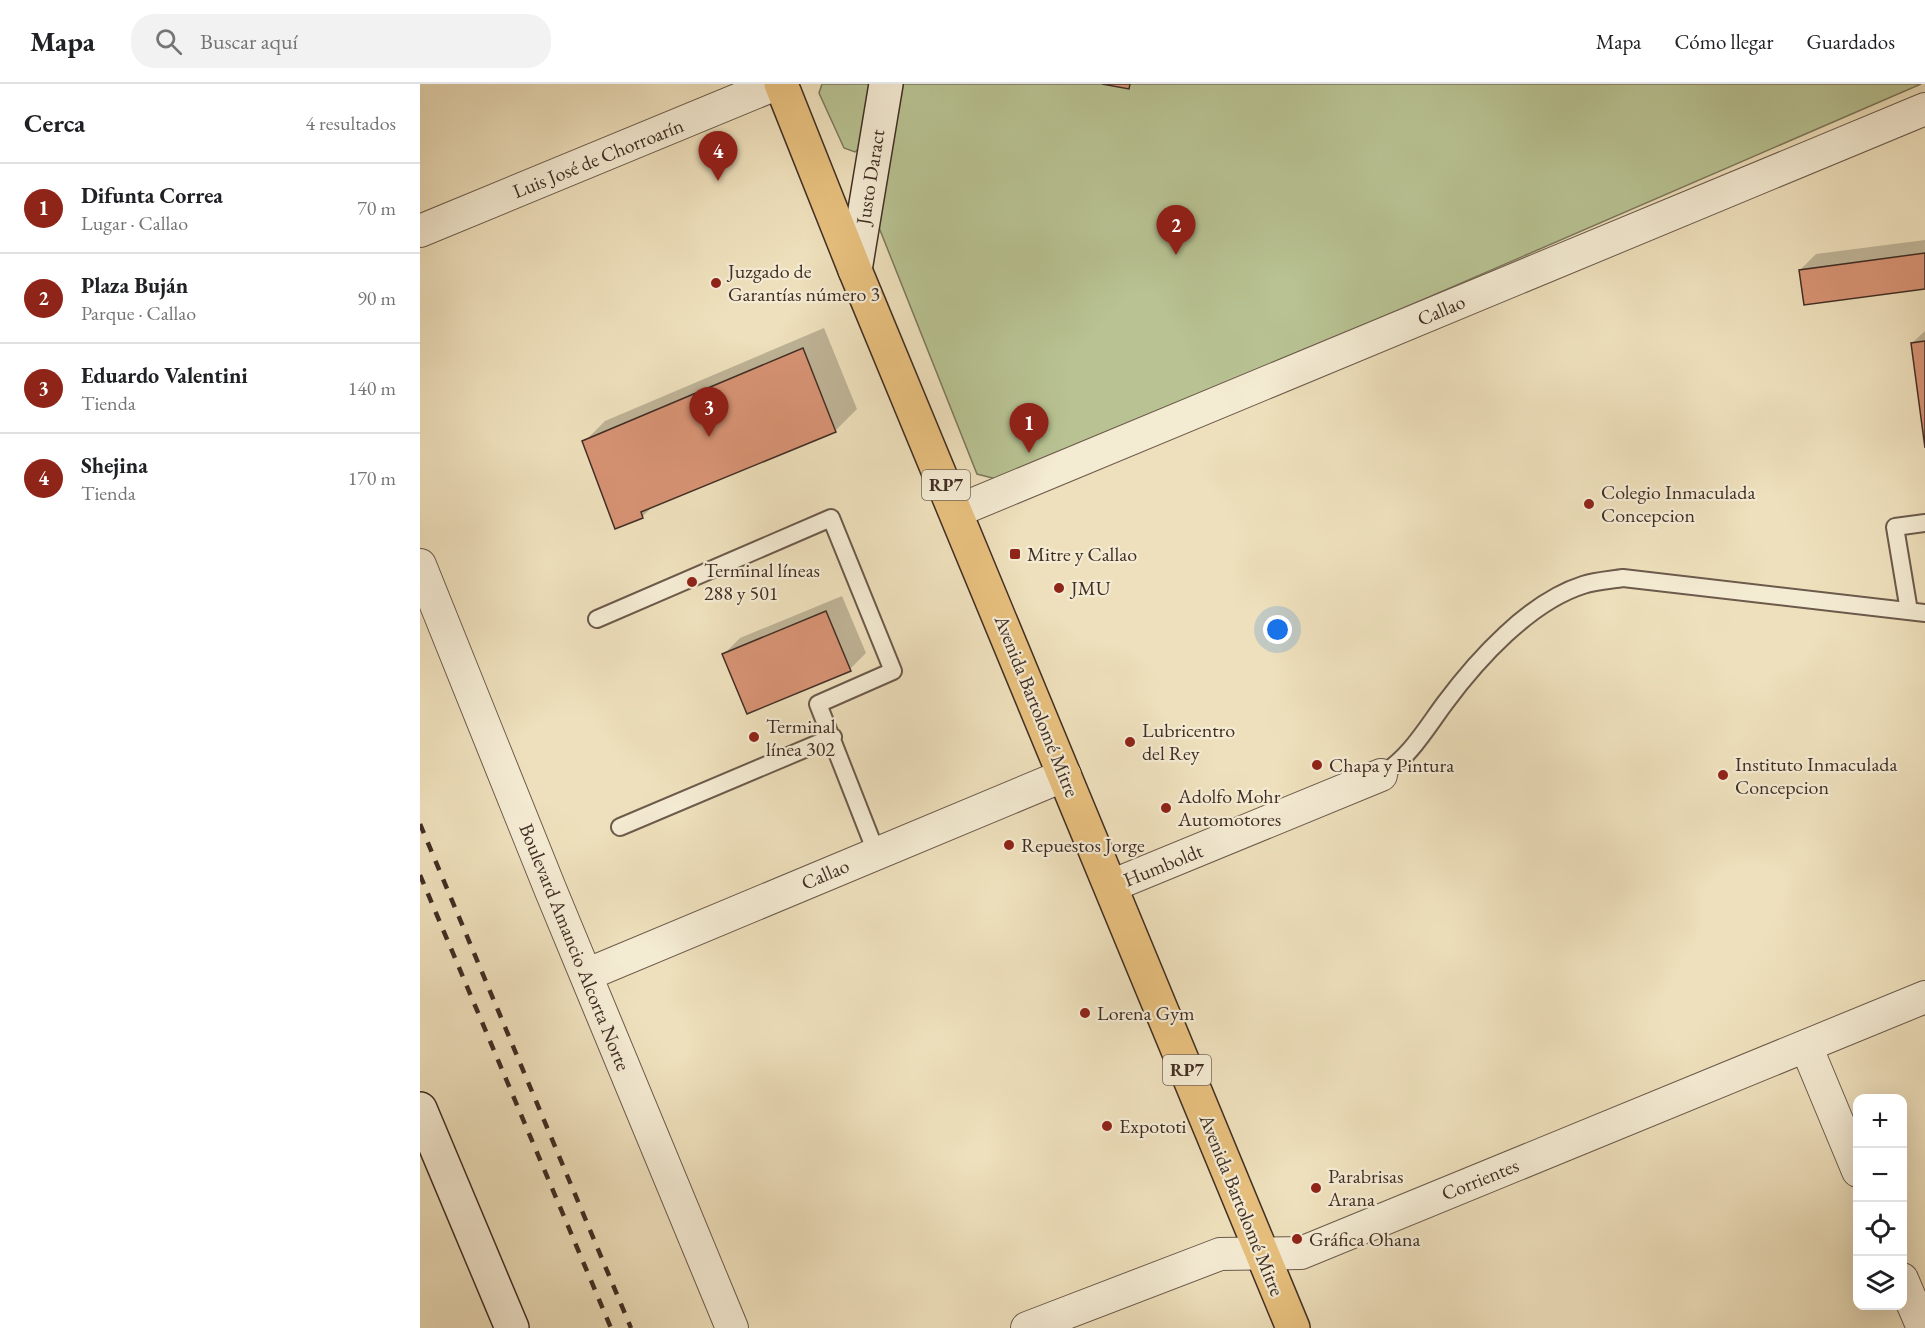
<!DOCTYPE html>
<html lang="es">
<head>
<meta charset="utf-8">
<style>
	body { margin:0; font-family:"EB Garamond",serif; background:#f2f2f2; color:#202124 }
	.controls { position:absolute; right:18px; bottom:18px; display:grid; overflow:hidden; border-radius:12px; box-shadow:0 6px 24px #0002 }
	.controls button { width:54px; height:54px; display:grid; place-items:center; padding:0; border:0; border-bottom:2px solid #e0e0e0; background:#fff; color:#202124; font:30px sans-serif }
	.you { position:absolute; left:858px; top:546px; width:21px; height:21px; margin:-15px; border:4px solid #fff; border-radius:50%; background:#1a73e8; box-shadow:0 0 0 9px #1a73e833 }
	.badge { display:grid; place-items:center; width:39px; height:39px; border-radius:50%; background:#8f2418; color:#fff; font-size:20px; font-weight:700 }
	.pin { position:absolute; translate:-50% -50px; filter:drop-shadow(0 2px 3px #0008) }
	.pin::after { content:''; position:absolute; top:32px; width:21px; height:18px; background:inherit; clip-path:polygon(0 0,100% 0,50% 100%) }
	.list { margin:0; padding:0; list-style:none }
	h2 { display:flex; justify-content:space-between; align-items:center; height:78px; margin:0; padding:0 24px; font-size:26px }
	h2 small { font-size:20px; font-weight:400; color:#757577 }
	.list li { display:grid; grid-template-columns:39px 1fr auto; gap:18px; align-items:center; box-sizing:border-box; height:90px; padding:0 24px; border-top:2px solid #e0e0e0 }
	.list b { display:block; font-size:22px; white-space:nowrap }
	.list p { margin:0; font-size:20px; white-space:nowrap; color:#757577 }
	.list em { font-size:20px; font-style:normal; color:#757577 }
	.icon { flex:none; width:33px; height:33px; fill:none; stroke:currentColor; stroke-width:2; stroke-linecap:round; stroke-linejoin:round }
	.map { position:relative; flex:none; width:1505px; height:1244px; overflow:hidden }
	header { display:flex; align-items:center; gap:36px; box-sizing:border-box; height:84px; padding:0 30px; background:#fff; border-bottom:2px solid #e0e0e0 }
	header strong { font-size:28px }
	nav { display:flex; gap:33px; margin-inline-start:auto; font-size:21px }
	.search { width:420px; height:54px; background:#f2f2f2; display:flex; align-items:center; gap:15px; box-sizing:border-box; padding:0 21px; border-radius:24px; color:#757577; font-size:22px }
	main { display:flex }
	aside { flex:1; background:#fff }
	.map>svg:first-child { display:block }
</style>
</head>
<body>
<header>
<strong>Mapa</strong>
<div class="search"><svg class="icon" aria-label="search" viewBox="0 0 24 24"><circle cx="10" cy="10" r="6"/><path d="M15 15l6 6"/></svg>Buscar aquí</div>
<nav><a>Mapa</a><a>Cómo llegar</a><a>Guardados</a></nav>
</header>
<main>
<aside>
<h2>Cerca<small>4 resultados</small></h2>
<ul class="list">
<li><span class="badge">1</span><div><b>Difunta Correa</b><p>Lugar · Callao</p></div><em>70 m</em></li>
<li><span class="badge">2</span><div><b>Plaza Buján</b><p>Parque · Callao</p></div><em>90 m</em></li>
<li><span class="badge">3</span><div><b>Eduardo Valentini</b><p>Tienda</p></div><em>140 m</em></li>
<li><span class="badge">4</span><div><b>Shejina</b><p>Tienda</p></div><em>170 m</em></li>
</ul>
</aside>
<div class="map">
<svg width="1505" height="1244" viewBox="0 0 1505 1244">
	<rect width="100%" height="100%" fill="#eee0bc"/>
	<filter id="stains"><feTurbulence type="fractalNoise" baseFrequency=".00333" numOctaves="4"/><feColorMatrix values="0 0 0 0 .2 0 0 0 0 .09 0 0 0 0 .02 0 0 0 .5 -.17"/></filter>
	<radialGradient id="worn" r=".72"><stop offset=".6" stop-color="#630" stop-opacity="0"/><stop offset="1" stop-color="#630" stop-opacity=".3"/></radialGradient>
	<path fill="#b8c292" stroke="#7c785c" stroke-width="1.5" d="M402 0H454L445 59 435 68 424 64 399 9Z
		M483 0H1501L584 397 557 390 458 141Z"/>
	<path fill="#0003" d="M1505 156V203L1380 186 1396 170Z
		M404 244 437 325 416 346 235 420 222 433 164 358 185 337Z
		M1505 247V353L1492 259Z
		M422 512 446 569 430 585 304 570 320 554Z"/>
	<path fill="#d79374" stroke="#412e25" stroke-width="1.5" d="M682 0H710L709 5Z
		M1505 169V205L1384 221 1379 186Z
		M1505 257V364L1491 259Z
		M383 264 416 348 221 428 223 434 195 445 162 357Z
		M406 527 431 587 327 630 302 570Z"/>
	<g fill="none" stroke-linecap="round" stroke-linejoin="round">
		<g stroke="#6c5a4b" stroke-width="20">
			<path id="lane" d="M1489 527 1475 443 1505 439
				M177 535 411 434 473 587 398 620 456 768
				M961 691C990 673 1005 646 1025 619 1057 576 1109 518 1163 501 1175 497 1190 496 1203 494L1505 529
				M200 743 413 653"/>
		</g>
		<g stroke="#6c5a4b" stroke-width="34">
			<path id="street" d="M0 147 356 0
				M537 427 1505 25
				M0 481 131 807 312 1244
				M691 802 961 691
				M166 891 645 691
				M1386 962 1438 1087
				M1482 1195 1503 1244
				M607 1244 800 1170 881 1169 1505 913"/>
		</g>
		<g stroke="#412e25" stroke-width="36">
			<path id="secondary" d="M435 186 466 0
				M0 1025 92 1244"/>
		</g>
		<g stroke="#412e25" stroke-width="36">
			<path id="primary" d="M361 0 435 186 873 1244"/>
		</g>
		<use href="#lane" stroke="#f4ebd3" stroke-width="16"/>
		<use href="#street" stroke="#f4ebd3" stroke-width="32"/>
		<use href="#secondary" stroke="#f4ebd3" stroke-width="33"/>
		<use href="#primary" stroke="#e7c07e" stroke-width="33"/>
		<path stroke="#412e25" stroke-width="4.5" stroke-dasharray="10 10" stroke-linecap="butt" d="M0 740 211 1244
			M0 791 191 1244"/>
	</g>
	<g fill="#8f2418" stroke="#f4ebd3" stroke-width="2">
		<circle cx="296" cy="199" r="6"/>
		<circle cx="1169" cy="420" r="6"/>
		<rect x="589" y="464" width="12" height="12" rx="3"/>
		<circle cx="272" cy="498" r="6"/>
		<circle cx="639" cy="504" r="6"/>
		<circle cx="334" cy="653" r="6"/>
		<circle cx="710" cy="658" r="6"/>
		<circle cx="897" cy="681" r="6"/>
		<circle cx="1303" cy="691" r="6"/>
		<circle cx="746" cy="724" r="6"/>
		<circle cx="589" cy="761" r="6"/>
		<circle cx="665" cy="929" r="6"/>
		<circle cx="687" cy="1042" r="6"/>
		<circle cx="896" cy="1104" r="6"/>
		<circle cx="877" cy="1155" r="6"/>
	</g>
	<g text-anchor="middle" stroke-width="4.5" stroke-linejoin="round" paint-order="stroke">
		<g fill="#f4ebd3" stroke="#776759" stroke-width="1.5">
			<rect x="502" y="386" width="48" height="30" rx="4.5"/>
			<rect x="743" y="971" width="48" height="30" rx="4.5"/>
		</g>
		<g font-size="18" font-weight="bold" fill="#412e25">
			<text x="526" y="407">RP7</text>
			<text x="767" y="992">RP7</text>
		</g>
		<g font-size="20" fill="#412e25" stroke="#f4ebd3">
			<text transform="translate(178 74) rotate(-22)" y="7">Luis José de Chorroarín</text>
			<text transform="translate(450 93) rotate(-81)" y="7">Justo Daract</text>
			<text transform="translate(1021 226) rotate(-23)" y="7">Callao</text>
			<text transform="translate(617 622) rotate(68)" y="7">Avenida Bartolomé Mitre</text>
			<text transform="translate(743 781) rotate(-22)" y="7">Humboldt</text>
			<text transform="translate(405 790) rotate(-23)" y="7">Callao</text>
			<text transform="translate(155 863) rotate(68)" y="7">Boulevard Amancio Alcorta Norte</text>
			<text transform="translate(1060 1095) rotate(-22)" y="7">Corrientes</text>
			<text transform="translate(822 1121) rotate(68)" y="7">Avenida Bartolomé Mitre</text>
		</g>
		<g font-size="20" fill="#412e25" stroke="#f4ebd3" text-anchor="start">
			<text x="308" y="194">Juzgado de<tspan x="308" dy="23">Garantías número 3</tspan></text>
			<text x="1181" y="415">Colegio Inmaculada<tspan x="1181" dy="23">Concepcion</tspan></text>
			<text x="607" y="477">Mitre y Callao</text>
			<text x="284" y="493">Terminal líneas<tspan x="284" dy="23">288 y 501</tspan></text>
			<text x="651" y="511">JMU</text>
			<text x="346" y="649">Terminal<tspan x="346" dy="23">línea 302</tspan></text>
			<text x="722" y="653">Lubricentro<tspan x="722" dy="23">del Rey</tspan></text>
			<text x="1315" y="687">Instituto Inmaculada<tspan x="1315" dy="23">Concepcion</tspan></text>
			<text x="909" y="688">Chapa y Pintura</text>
			<text x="758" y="719">Adolfo Mohr<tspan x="758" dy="23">Automotores</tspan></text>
			<text x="601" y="768">Repuestos Jorge</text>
			<text x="677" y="936">Lorena Gym</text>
			<text x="699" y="1049">Expototi</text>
			<text x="908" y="1099">Parabrisas<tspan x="908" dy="23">Arana</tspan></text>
			<text x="889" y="1162">Gráfica Ohana</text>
		</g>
	</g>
	<rect width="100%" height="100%" filter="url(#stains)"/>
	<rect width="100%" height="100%" fill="url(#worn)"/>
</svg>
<div class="controls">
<button>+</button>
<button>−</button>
<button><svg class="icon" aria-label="locate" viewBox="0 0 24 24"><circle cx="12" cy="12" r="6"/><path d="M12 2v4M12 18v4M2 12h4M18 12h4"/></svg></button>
<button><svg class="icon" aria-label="layers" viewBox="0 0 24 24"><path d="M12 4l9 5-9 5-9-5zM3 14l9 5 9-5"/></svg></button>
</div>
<div class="you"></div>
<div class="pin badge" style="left:609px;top:369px">1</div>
<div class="pin badge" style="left:756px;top:171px">2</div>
<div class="pin badge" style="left:289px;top:353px">3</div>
<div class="pin badge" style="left:298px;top:97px">4</div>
</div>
</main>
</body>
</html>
